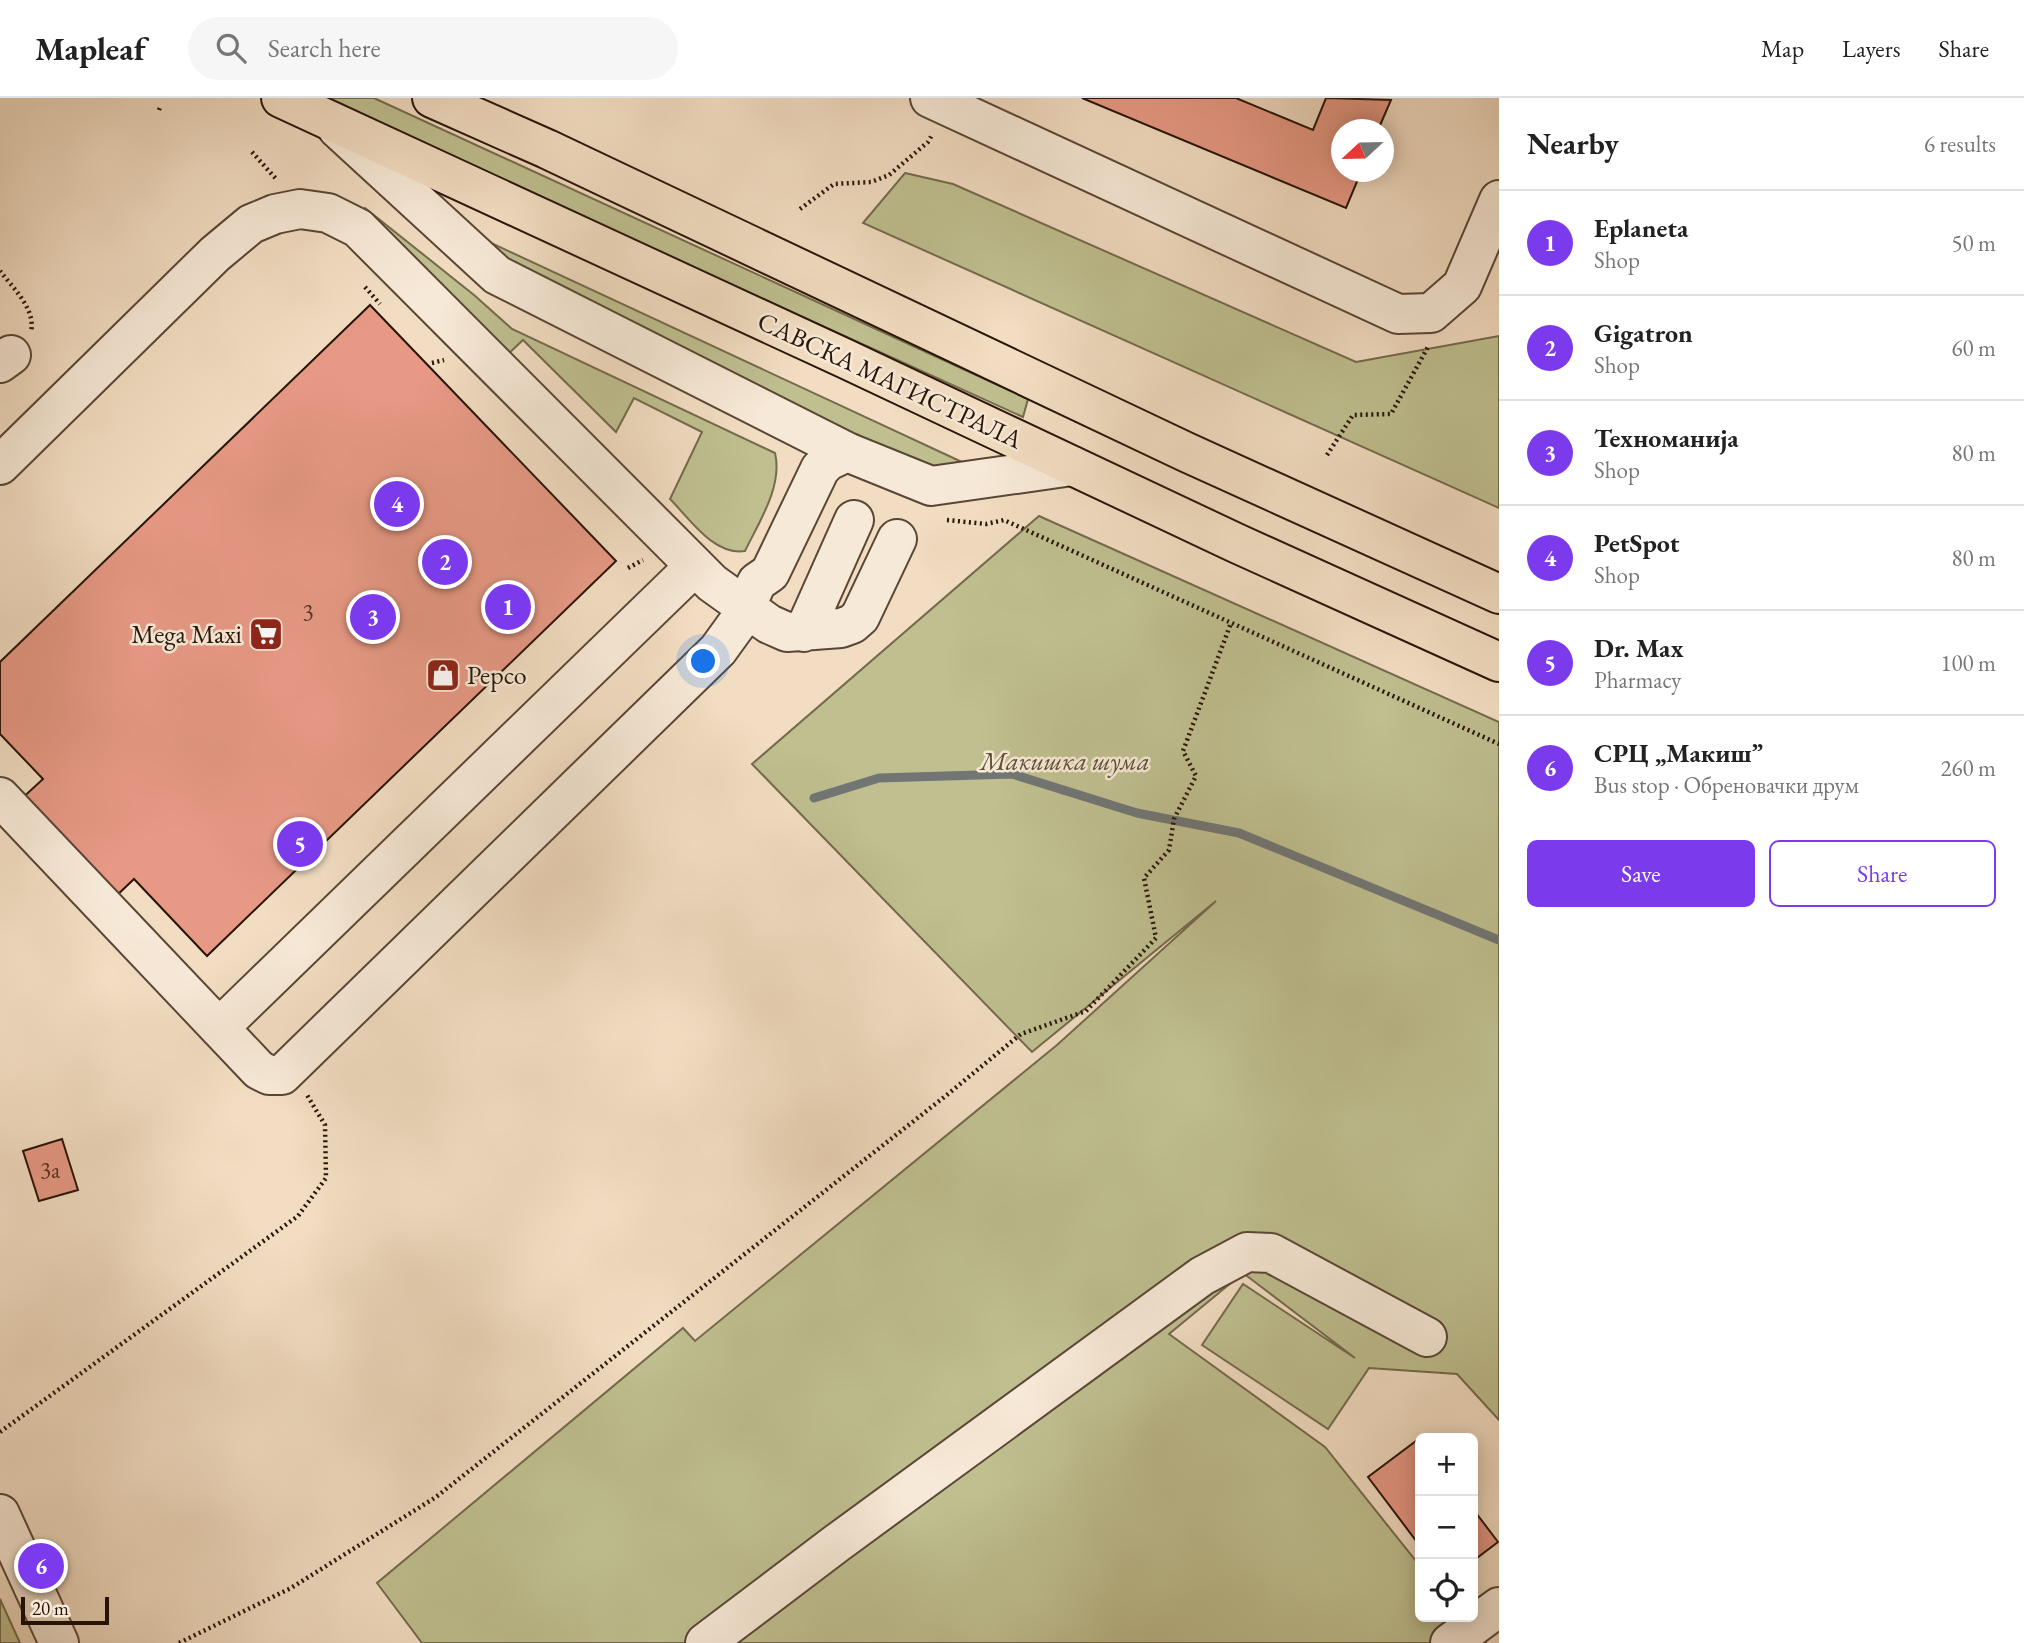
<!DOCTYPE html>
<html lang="en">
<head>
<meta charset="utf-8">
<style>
	body { margin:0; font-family:"EB Garamond",serif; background:#f6f6f6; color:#222 }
	.controls { position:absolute; right:21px; bottom:21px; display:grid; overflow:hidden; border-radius:10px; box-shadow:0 4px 18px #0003 }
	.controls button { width:63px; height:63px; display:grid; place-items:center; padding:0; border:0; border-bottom:2px solid #e0e0e0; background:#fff; color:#222; font:35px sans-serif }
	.compass { position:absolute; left:1331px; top:21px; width:63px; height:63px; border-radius:50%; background:#fff; box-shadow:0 4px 18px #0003; rotate:248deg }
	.scale { position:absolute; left:21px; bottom:18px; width:88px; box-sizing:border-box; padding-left:7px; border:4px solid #281407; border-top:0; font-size:19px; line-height:24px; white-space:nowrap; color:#281407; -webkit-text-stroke:5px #f7e9d7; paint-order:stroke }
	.you { position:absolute; left:704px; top:564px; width:24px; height:24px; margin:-18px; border:5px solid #fff; border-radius:50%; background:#1a73e8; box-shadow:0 0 0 10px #1a73e833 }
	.badge { display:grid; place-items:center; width:46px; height:46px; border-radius:50%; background:#7c3aed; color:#fff; font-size:23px; font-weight:700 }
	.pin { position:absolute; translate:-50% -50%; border:4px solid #fff; box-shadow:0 2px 7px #0006 }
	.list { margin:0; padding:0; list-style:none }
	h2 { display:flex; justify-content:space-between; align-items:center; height:91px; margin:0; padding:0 28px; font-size:30px }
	h2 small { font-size:23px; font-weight:400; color:#767676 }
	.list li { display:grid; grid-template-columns:46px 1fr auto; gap:21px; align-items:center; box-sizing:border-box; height:105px; padding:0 28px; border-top:2px solid #e0e0e0 }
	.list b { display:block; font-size:26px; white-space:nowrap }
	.list p { margin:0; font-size:23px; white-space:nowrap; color:#767676 }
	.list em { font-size:23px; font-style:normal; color:#767676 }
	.actions { display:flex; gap:14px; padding:21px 28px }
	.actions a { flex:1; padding:16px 0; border:2px solid #7c3aed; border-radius:10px; text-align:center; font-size:24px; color:#7c3aed }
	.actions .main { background:#7c3aed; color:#fff }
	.icon { flex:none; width:38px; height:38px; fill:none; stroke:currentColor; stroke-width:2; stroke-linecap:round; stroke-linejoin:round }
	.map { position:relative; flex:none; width:1499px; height:1545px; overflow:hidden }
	header { display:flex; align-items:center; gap:42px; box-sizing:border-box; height:98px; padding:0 35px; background:#fff; border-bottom:2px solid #e0e0e0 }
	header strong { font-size:33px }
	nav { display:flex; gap:38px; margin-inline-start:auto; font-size:24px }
	.search { width:490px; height:63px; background:#f6f6f6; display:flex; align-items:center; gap:18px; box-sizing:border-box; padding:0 24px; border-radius:38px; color:#767676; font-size:26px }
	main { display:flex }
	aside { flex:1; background:#fff }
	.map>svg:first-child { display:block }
</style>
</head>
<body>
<header>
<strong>Mapleaf</strong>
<div class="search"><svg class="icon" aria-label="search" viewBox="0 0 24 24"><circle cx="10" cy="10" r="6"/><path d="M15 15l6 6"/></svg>Search here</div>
<nav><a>Map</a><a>Layers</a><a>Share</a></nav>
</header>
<main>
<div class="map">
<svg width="1499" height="1545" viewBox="0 0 1499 1545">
	<rect width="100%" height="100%" fill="#f2ddc2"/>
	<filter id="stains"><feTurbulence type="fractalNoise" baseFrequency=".00286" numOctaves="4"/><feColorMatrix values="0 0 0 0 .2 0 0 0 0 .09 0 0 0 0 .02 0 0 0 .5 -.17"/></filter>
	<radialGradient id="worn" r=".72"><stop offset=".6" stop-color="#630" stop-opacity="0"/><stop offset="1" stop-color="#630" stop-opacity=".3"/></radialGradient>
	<path fill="#bfbf90" stroke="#746a4c" stroke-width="2" d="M329 0H374L1028 301 1023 319 515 88Z
		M905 75 953 86 1356 264 1499 238V410L863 125Z
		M365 110 474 197 512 231 775 355C783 388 759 424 745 453 714 458 690 421 670 401L702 334 634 300 616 334 523 242 506 258 356 117Z
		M474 137 977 371 942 372 915 364 522 179Z
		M1039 418 1499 624V1322L1457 1276 1369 1270 1328 1331 1202 1247 1243 1186 1355 1260 1243 1175 1169 1236 1325 1349 1420 1468V1519H1461L1478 1540 1486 1545H422L377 1485 683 1230 695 1243 1057 947 1216 803 1032 954 752 666Z
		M0 1501 20 1545H0Z"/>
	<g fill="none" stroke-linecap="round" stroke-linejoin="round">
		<path stroke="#717675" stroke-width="9" d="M814 700 879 680 1012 676 1137 715 1239 735 1499 842"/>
	</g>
	<path fill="#e79985" stroke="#281407" stroke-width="2" d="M1082 0H1236L1313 32 1326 0 1391 2 1378 32H1342V74H1361L1346 110Z
		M370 207 616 463 207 858 134 781 112 802 18 704 43 681 0 636V564Z
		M62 1041 78 1092 39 1103 23 1053Z
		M1420 1340V1448L1368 1379Z
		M1473 1411 1498 1444 1473 1463Z"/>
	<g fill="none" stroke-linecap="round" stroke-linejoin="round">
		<g stroke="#5a4636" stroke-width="42">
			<path id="minor" d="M930 0 1398 216 1431 215 1462 188 1499 102
				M337 30 497 177 847 354 931 388 1072 368
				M0 265 11 257
				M0 367 215 156 251 126 275 116 300 111 328 115 358 130 712 485 769 526 787 534 841 530 852 526 860 519 897 441
				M804 534 854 422
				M0 699 259 972 269 977H282L718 552 739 523 757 484 770 475 820 371 828 363 847 354
				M219 930 695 468
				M0 1416 59 1545
				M705 1545 837 1445 1202 1178 1247 1154 1271 1155 1427 1239
				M1450 1545 1499 1509"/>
		</g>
		<g stroke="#281407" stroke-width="42">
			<path id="major" d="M281 0 846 261 1236 445 1499 564
				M432 0 547 51 1186 354 1499 496"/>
		</g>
		<path stroke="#281407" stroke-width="4.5" stroke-dasharray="2 3.5" stroke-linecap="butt" d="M159 12 161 7
			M252 54 277 82
			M800 111 834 86 871 84 889 77 928 44 932 37
			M0 173C13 190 36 211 31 234
			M365 189 380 206
			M432 265 444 262
			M1327 357 1353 317 1391 316 1429 247
			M947 422 986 426 1004 422 1499 646
			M628 470 643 462
			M0 1334 298 1118 326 1080 325 1027 307 997
			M179 1545 291 1490 436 1399 943 1000 1021 936 1086 913 1156 840 1144 780 1169 752 1174 721 1196 678 1183 653 1231 525"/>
		<use href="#minor" stroke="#f7e9d7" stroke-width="38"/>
		<use href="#major" stroke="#f2ddc2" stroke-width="38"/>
	</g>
	<defs>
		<g id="supermarket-square" transform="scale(1.75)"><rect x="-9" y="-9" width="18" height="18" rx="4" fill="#8f2418" stroke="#f7e9d7"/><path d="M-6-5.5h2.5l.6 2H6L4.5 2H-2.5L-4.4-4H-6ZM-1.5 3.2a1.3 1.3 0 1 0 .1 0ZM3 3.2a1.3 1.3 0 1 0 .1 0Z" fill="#fff"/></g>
		<g id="shop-square" transform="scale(1.75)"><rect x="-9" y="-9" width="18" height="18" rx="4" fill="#8f2418" stroke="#f7e9d7"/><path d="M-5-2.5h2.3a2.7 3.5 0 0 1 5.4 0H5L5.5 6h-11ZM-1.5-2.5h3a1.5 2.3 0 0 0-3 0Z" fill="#fff"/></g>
	</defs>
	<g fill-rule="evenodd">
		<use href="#supermarket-square" x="266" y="536"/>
		<use href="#shop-square" x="443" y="577"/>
	</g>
	<g text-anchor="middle" stroke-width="5" stroke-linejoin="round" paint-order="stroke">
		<g font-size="23" fill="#583526">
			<text x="308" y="522">3</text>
			<text x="50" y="1080">3a</text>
		</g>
		<g font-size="26" fill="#281407" stroke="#f7e9d7">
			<text transform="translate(890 282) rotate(25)" y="9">САВСКА МАГИСТРАЛА</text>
		</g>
		<g font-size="26" fill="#281407" stroke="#f7e9d7" text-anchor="end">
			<text x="242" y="545">Mega Maxi</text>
			<text x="467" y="586" text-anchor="start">Pepco</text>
		</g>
		<g font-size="26" font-style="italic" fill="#5d5037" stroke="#f7e9d7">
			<text x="1065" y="672">Макишка шума</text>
		</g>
	</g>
	<rect width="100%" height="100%" filter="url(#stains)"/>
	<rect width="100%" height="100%" fill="url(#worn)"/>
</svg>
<div class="controls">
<button>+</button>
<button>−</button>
<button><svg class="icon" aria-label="locate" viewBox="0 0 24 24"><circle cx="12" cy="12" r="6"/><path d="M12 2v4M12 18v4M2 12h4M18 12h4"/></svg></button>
</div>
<svg class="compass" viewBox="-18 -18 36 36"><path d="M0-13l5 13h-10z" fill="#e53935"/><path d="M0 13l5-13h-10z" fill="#767676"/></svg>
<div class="scale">20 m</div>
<div class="you"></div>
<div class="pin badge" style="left:508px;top:509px">1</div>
<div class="pin badge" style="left:445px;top:464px">2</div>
<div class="pin badge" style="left:373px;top:519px">3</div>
<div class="pin badge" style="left:397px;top:406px">4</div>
<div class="pin badge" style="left:300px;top:746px">5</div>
<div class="pin badge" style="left:41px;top:1468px">6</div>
</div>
<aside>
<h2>Nearby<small>6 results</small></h2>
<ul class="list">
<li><span class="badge">1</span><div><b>Eplaneta</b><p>Shop</p></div><em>50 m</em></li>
<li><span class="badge">2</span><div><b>Gigatron</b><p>Shop</p></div><em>60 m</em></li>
<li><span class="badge">3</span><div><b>Техноманија</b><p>Shop</p></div><em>80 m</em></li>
<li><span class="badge">4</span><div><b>PetSpot</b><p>Shop</p></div><em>80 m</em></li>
<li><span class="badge">5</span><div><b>Dr. Max</b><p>Pharmacy</p></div><em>100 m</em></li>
<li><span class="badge">6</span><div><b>СРЦ „Макиш”</b><p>Bus stop · Обреновачки друм</p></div><em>260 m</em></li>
</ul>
<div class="actions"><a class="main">Save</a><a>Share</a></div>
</aside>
</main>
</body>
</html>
